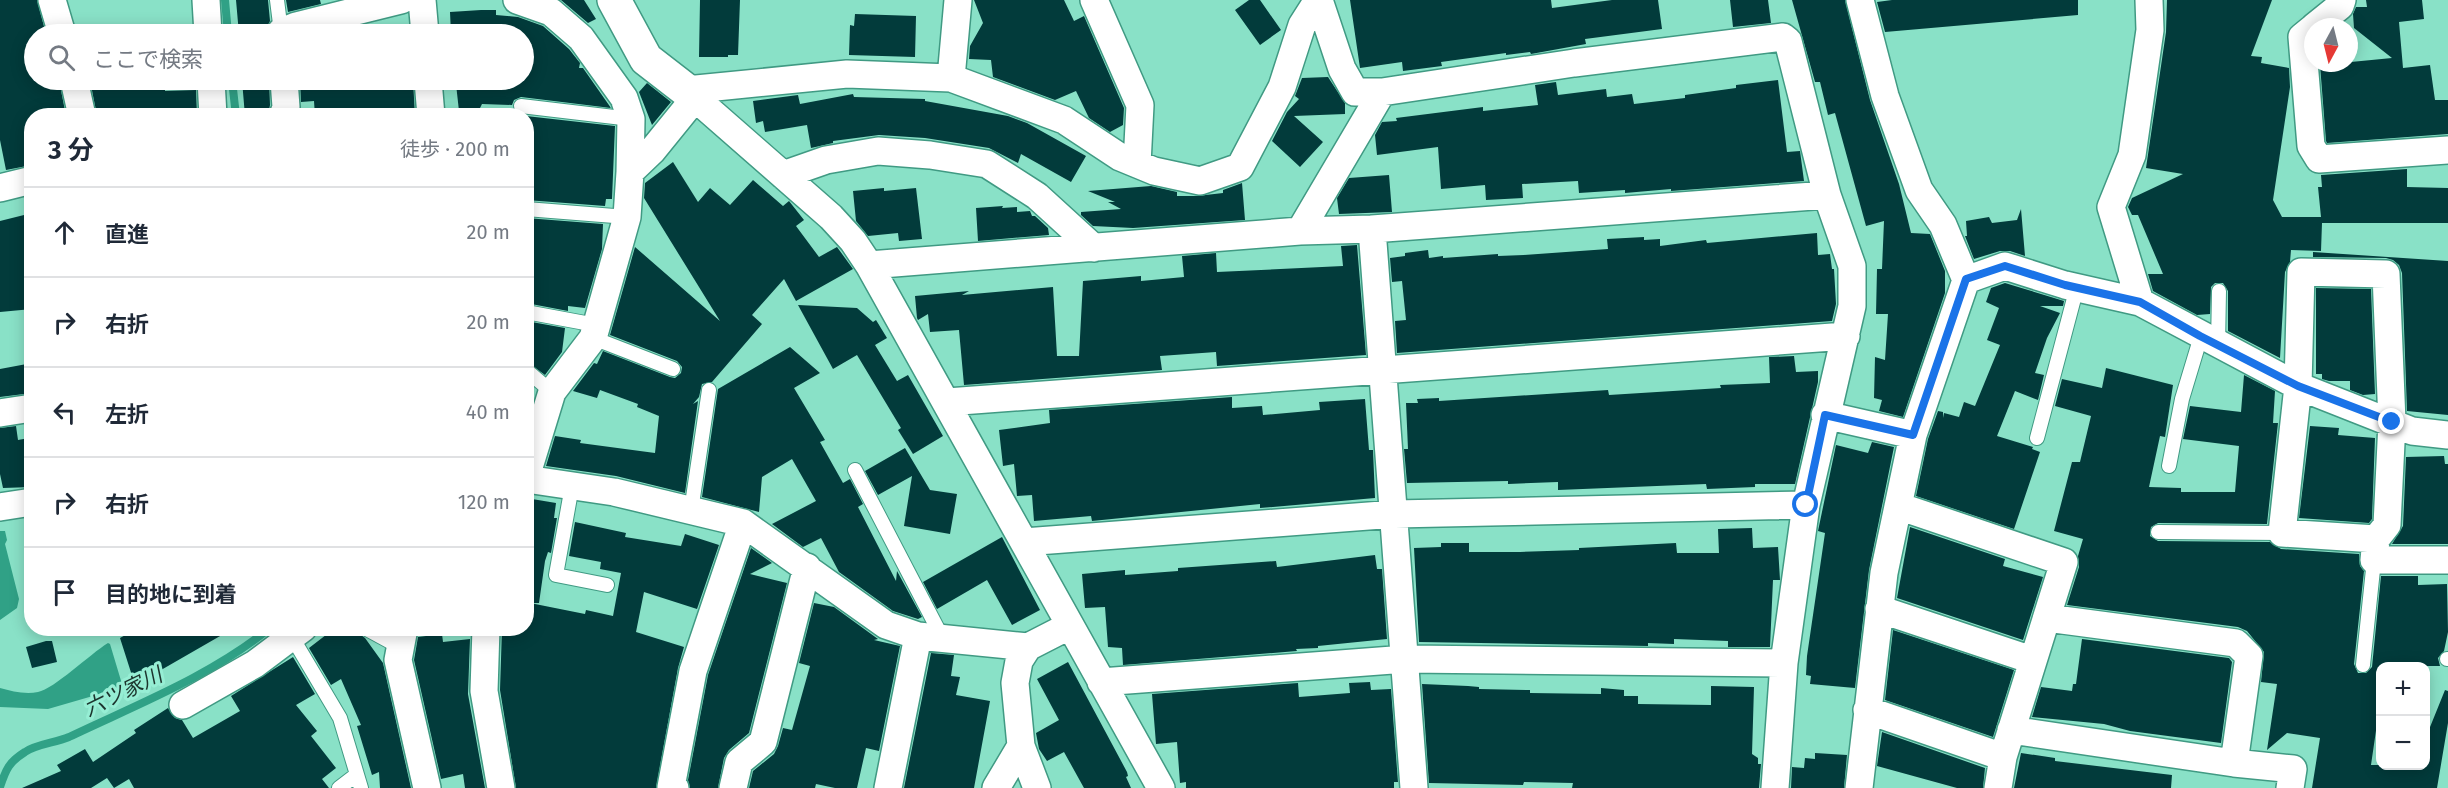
<!DOCTYPE html>
<html lang="ja">
<head>
<meta charset="utf-8">
<style>
	body { margin:0; font-family:"Fira Sans","Noto Sans JP",sans-serif; background:#f2f2f3; color:#1f2937 }
	.controls { position:absolute; right:18px; bottom:18px; display:grid; overflow:hidden; border-radius:12px; box-shadow:0 3px 15px #0003 }
	.controls button { width:54px; height:54px; display:grid; place-items:center; padding:0; border:0; border-bottom:2px solid #e0e1e3; background:#fff; color:#1f2937; font:30px sans-serif }
	.compass { position:absolute; left:2304px; top:18px; width:54px; height:54px; border-radius:50%; background:#fff; box-shadow:0 3px 15px #0003; rotate:187deg }
	.stop { position:absolute; width:18px; height:18px; margin:-14px; border:4px solid #1a73e8; border-radius:50%; background:#fff }
	.stop.end { background:#1a73e8; border-color:#fff; box-shadow:0 2px 6px #0008 }
	.list { margin:0; padding:0; list-style:none }
	h2 { display:flex; justify-content:space-between; align-items:center; height:78px; margin:0; padding:0 24px; font-size:26px }
	h2 small { font-size:20px; font-weight:400; color:#747a83 }
	.list li { display:grid; grid-template-columns:39px 1fr auto; gap:18px; align-items:center; box-sizing:border-box; height:90px; padding:0 24px; border-top:2px solid #e0e1e3 }
	.list b { display:block; font-size:22px; white-space:nowrap }
	.list em { font-size:20px; font-style:normal; color:#747a83 }
	.icon { flex:none; width:33px; height:33px; fill:none; stroke:currentColor; stroke-width:2; stroke-linecap:round; stroke-linejoin:round }
	.map { position:relative; flex:none; width:2448px; height:788px; overflow:hidden }
	.search { position:absolute; background:#fff; box-shadow:0 3px 15px #0003; left:24px; top:24px; width:510px; height:66px; display:flex; align-items:center; gap:15px; box-sizing:border-box; padding:0 21px; border-radius:33px; color:#747a83; font-size:22px }
	.panel { position:absolute; background:#fff; box-shadow:0 3px 15px #0003; left:24px; top:108px; width:510px; height:528px; border-radius:24px }
	.map>svg:first-child { display:block }
</style>
</head>
<body>
<div class="map">
<svg width="2448" height="788" viewBox="0 0 2448 788">
	<rect width="100%" height="100%" fill="#89e1c7"/>
	<path fill="#30a186" d="M0 531H5L7 540 5 544 19 599 17 608 0 620Z
		M108 643 110 644 122 684 117 689 48 709 0 707V688C12 691 25 695 38 692 54 689 90 654 108 643Z"/>
	<g fill="none" stroke-linecap="round" stroke-linejoin="round">
		<path stroke="#30a186" stroke-width="8" d="M225 0 228 34
			M232 80 236 116
			M0 787C6 769 9 762 25 752 37 744 55 743 69 737 136 705 211 676 270 628"/>
	</g>
	<path fill="#023b3b" d="M0 0H37L46 34H34V80H59L66 116H32V165L6 170 0 140Z
		M236 0H268L270 21 264 34H239Z
		M286 0H320L321 4 288 12Z
		M561 0H584L596 19 588 23Z
		M700 0H740L738 55H728V57H699Z
		M974 0H1064L1074 21 1084 16 1124 108 1123 125 1110 132 1089 118 1076 91 1055 100 993 77 991 60 969 59 970 46 983 23Z
		M1249 0H1260L1281 30 1260 45 1235 10Z
		M1350 0H1551L1552 8 1612 0H1658L1662 29 1585 39 1586 44 1531 54 1530 52 1506 55V53L1441 62 1442 66 1403 71 1402 62 1360 68Z
		M1730 0H1768L1771 23 1733 27Z
		M1792 0H1845L1870 100 1899 184 1911 233 1930 234 1945 271V293L1903 417 1879 411 1882 400 1874 398 1875 357 1885 360 1888 314H1876L1877 269H1882L1884 221 1866 226 1835 113 1828 115 1820 82H1815Z
		M1892 0H2078V15L1885 32 1877 2Z
		M2167 0H2272L2251 56 2262 57 2261 63 2289 68 2290 87 2273 200 2282 217H2321L2318 187H2322L2321 175 2407 169V187L2448 188V223H2322L2321 251 2291 250 2290 262 2285 272 2280 358 2228 331V291L2223 283H2215L2211 287 2210 314 2197 315 2153 291 2148 274H2163L2138 215H2132L2128 207 2132 198 2183 174 2146 168 2166 32Z
		M2366 0H2422L2424 19 2399 22 2403 68 2430 65 2435 100H2448V134L2327 143 2326 141 2320 65 2392 58 2354 28 2353 14 2356 7H2367Z
		M481 10H496V15L518 17 543 26 569 49 580 63 579 68H583L611 108 521 97 514 100 512 105 482 104 479 110 459 111 456 84 482 82V80H524V34H451L450 12Z
		M855 14 916 16 915 57 849 55 850 25 854 26Z
		M1328 77 1345 103V114L1294 116 1323 142 1300 167 1272 141 1287 112 1299 99 1295 96 1302 78Z
		M90 80H120L122 85H165V91L196 90 197 115 97 116Z
		M242 80H269L270 105 268 115 245 116Z
		M300 80H413L415 116H315L314 101 301 102Z
		M1778 80 1787 152 1800 151 1804 181 1671 191V189L1625 193V190L1579 193 1578 181 1522 184 1523 198 1486 200 1485 185 1441 189 1438 147 1377 155 1375 135 1382 122 1397 121 1396 118 1483 107V111L1538 105 1535 85 1556 82 1558 95 1606 89 1607 97 1632 94 1634 104 1685 98V95L1736 88V85Z
		M647 83 671 102 652 125 639 92Z
		M853 94 854 97 925 99V101L1008 116 1027 123 1086 156 1071 182 1021 154 1018 163 989 148 925 138 879 135 833 141V143L811 148 807 125 765 132 763 121 756 123 753 101 798 95 800 104Z
		M526 116 615 126 612 199H606L605 206 526 200Z
		M673 162 698 202 710 188 730 205 753 180 783 206 789 201 804 220 796 226 819 257 837 247 853 269 796 301 784 279 752 315 762 324 712 382 702 384 699 397 693 404 698 401 685 493 616 476 546 466 555 436 581 440 580 443 655 453 659 416 637 407 638 404 600 390 597 398 573 391 594 363 597 364 603 351 670 377 675 378 681 373 682 367 677 361 610 335 635 247 720 321 644 198 645 183Z
		M1389 175 1392 212 1339 214 1337 198 1349 178Z
		M1242 183 1245 220 1133 228 1093 226 1081 215V212L1121 209 1108 202H1115L1088 191 1151 186 1177 192V196H1197L1223 193V190Z
		M884 188V191L916 188 922 239 899 241 898 233 868 236 856 221 853 191Z
		M1003 206 1002 208 1017 207V212L1030 211 1032 216H1035L1048 228 1049 235 978 241 976 208Z
		M2021 209 2025 256 2010 251H2000L1974 259 1965 236H1967L1966 221 1989 217 1992 223 2017 220Z
		M32 213V309L0 312V221Z
		M526 218 603 224 602 249 585 308 568 306V311L526 303Z
		M1817 233 1818 255 1830 254 1832 269H1834L1836 304 1832 321 1397 353 1395 321 1406 320 1402 281 1392 282 1390 258 1405 256V253L1428 250 1429 258 1443 256V258L1498 254V256L1524 255 1608 249 1607 239 1644 237V240L1660 239V246L1706 240 1707 243Z
		M1357 245 1366 355 1217 366 1216 352 1160 356 1162 370 964 385 959 330 930 332 928 314 918 320 917 318 915 296 969 291 962 295 1053 287 1057 356H1079L1083 281 1141 276V281L1184 277 1182 256 1216 253 1217 272 1343 266 1341 246Z
		M2313 252 2448 261V415L2407 411 2402 273 2399 265 2393 260 2386 258 2313 257Z
		M2005 283 2064 301 2063 306H2040L2060 313 2047 338 2035 373 2044 375 2038 400 2015 391 1997 436 2033 447 2032 449 2040 452 2014 529 1916 496 1928 439 1938 411 1943 412V418L1944 413 1959 417 1964 402 1975 406 2000 345 1987 340 1999 308 1986 302 1991 288Z
		M2316 288 2371 289 2375 394 2363 395 2350 390V381H2329L2322 379V374H2316Z
		M798 305 857 308 873 322 876 320 887 338 875 345 897 381 908 375 943 436 913 454 898 430 901 428 857 355 833 369Z
		M526 321 565 328 562 352 545 375 526 361Z
		M790 347 820 373 794 388 825 440 820 442 843 483 850 479 863 504 858 507 896 581 897 571 922 617 918 619 893 611 839 572 821 538 803 547 772 524 816 501 792 459 762 477 759 512 702 497 718 389Z
		M1794 356 1796 372 1818 371V382L1795 484H1755V487L1707 489 1706 484 1558 490V482L1508 484V481L1407 483 1404 449H1408L1406 403H1418L1417 399 1439 398V401L1608 390 1609 395 1721 388 1720 385 1770 383 1769 357Z
		M32 363V393L0 397V369Z
		M2106 368 2173 385 2165 437 2160 436 2149 487 2181 488V492H2235L2239 446 2183 439 2190 406 2241 412 2244 375 2275 391 2273 423H2278L2267 524 2158 523 2151 527 2150 536 2158 541 2270 542 2281 549 2359 554 2360 566 2364 571 2354 664 2358 673H2366L2372 667 2381 576H2418V585L2447 584 2448 632 2444 651 2438 658 2440 666H2380V703L2371 765H2426V737L2445 690 2448 691V723L2437 788H2312L2320 738 2287 733 2267 750 2277 684 2261 682 2264 652 2247 631 2238 627 2067 605 2079 567 2078 556 2083 539 2054 531 2072 462H2080L2091 416 2055 406 2062 379 2102 388Z
		M1232 397V408L1262 406 1263 415 1320 410 1319 402 1365 399 1369 450H1373L1375 498 1260 508V504L1092 521 1091 516 1034 521 1032 495 1017 496 1014 464 1003 466 999 430 1050 423 1049 410Z
		M16 426 18 440 29 438 32 452V487L3 488 0 474V428Z
		M2310 426 2339 428 2338 435 2375 438 2372 519 2369 523 2299 518Z
		M1872 442 1894 447 1869 570 1855 688 1810 684 1811 676 1806 675 1807 656 1825 533 1818 531 1836 445 1868 453Z
		M905 448 930 490 957 494 950 534 904 526 912 476 878 495 865 471Z
		M2444 456 2445 464H2448V544H2392L2403 526 2406 457Z
		M526 498 556 503 554 518H557L551 553 548 552 545 561 539 603H530L585 614 586 610 613 616 621 573 600 569 601 562 569 556 575 522 626 533 625 537 681 546 685 534 719 545 697 609 644 592 636 632 684 647 678 668 656 788H516L500 690 502 628H526Z
		M1910 527 2005 559 2003 566 2043 577 2023 640 1897 598Z
		M1752 528 1753 548 1778 547 1780 580H1773L1770 647H1728V641L1674 639V644L1648 643V646L1419 642 1414 548 1441 547V543H1469V552H1520L1579 550V548L1676 543 1677 553H1719L1718 529Z
		M1002 537 1040 610 1012 625 987 580 937 609 923 582Z
		M751 548 772 563 750 574 787 583 749 733 729 750 724 758 718 788H690L688 780 708 675Z
		M1375 555 1377 569H1382L1387 639 1318 646V648L1296 649 1297 651 1123 665 1122 648 1108 647 1105 607 1085 608 1082 574 1125 570V575L1178 571V568L1276 561 1277 567Z
		M814 603 834 607 878 639 874 640 900 646 879 751 866 748 857 788H835L816 784 815 788H749L753 771 774 754 778 746 783 728 792 730 810 666 799 663Z
		M138 628H234L135 685 120 638Z
		M335 628H347L357 632 365 638 383 663 411 788H380L379 772 372 775 357 726 361 725 341 679 331 685 309 648Z
		M1893 630 2014 670 1993 737 1885 700Z
		M442 634 443 642 470 639 468 694 485 788H465L463 774 441 779 414 660 418 637Z
		M2082 639 2229 658 2232 662 2221 743 2130 731 2104 724 2032 717 2041 687 2072 691 2073 684H2076Z
		M46 641H52L57 662 32 668 26 647Z
		M931 653 954 655 951 676 960 677 956 695 990 701 974 788H904Z
		M293 657 315 694 296 705 317 731 311 736 336 768 322 779 329 788H134L129 779 114 788 107 778 91 788H22L61 771 57 765 85 749 93 762 136 733 134 730 168 708 175 718 182 720 193 738 240 711 231 696Z
		M1068 662 1127 772 1128 776 1126 777 1131 788H1084L1064 752 1047 761 1039 749 1036 733 1059 720 1037 679Z
		M1370 682 1371 690 1391 689 1398 782H1394V788H1186V782L1180 783 1177 742 1156 744 1152 694 1298 683 1299 697 1350 693 1349 683Z
		M1422 684 1468 686 1479 687V689L1530 690V693L1601 694V688L1624 690V696H1638V704L1711 705V686L1754 687 1752 754 1758 758V764H1761L1759 788H1572L1573 783 1524 782 1523 785 1429 783Z
		M1882 732 1985 768 1983 788H1957L1877 766Z
		M1815 753 1847 755 1844 788H1791L1792 767 1804 768 1805 758 1815 759Z
		M2021 753 2055 758V761L2172 775 2171 788H2014Z"/>
	<g fill="none" stroke-linecap="round" stroke-linejoin="round">
		<g stroke="#409a83" stroke-width="16">
			<path id="service" d="M277 0 281 32
				M521 106 631 119
				M526 209 627 217
				M526 312 596 325
				M593 338 673 369
				M2218 345 2219 291
				M526 370 552 392
				M2037 438 2077 287
				M2169 466 2182 399 2201 336
				M855 470 943 639
				M572 486 556 575 607 585
				M691 511 709 390
				M2158 532 2282 533
				M365 628 400 647
				M292 637 340 718 361 788
				M2447 659H2448
				M2363 665 2374 560
				M339 788 356 775"/>
		</g>
		<g stroke="#409a83" stroke-width="30">
			<path id="minor" d="M52 0 62 34
				M206 0 208 34
				M422 0 425 34
				M517 0 551 12 581 38 624 98 631 119 630 172
				M1094 0 1140 105 1137 164
				M1319 0 1342 69 1355 92H1382L1574 63 1783 37 1788 41 1827 195 1852 266V306L1806 505 1784 663 1775 788
				M2314 27 2340 6 2342 0
				M2313 28 2302 37 2311 146 2319 159 2448 150
				M280 34 281 32 296 26 401 0
				M951 78 958 0
				M74 80 82 116
				M211 80 213 116
				M428 80 431 116
				M686 90 831 217 853 241 869 265 1161 788
				M686 90 847 74 951 78 1064 120 1120 157 1154 171 1200 181 1240 167 1282 87 1302 25 1318 0
				M283 116 286 107 284 80
				M783 175 826 160 878 151 930 155 987 164 1037 196 1094 248
				M0 188 32 180
				M1372 229 1414 788
				M1300 231 1382 92
				M869 265 1300 231 1372 229 1827 195
				M2301 272 2386 274 2392 422 2387 525 2376 539 2282 533 2298 386Z
				M1966 280 2005 266 2065 285 2140 302 2298 386 2412 431 2448 435
				M2140 302 2111 207 2132 155 2150 30 2149 0
				M947 402 1846 336
				M0 413 32 408
				M1825 415 1913 435
				M526 477 552 392 593 338 627 217 630 172 652 151 695 98
				M526 479 614 492 743 523 886 625 918 636 1028 647
				M1898 506 2064 562 2003 757 1998 788
				M0 507 32 502
				M2376 539 2374 560H2448
				M1024 542 1395 514 1806 505
				M1879 609 2032 660
				M2047 618 2236 643 2249 656 2234 763
				M404 628 398 660 427 788
				M486 628 484 691 501 788
				M1101 682 1406 659 1784 663
				M183 705 255 664 303 628
				M1867 710 2003 757
				M2011 730 2234 763 2293 769 2290 788
				M675 788 671 787 693 671 743 523
				M733 788 739 762 763 742 807 567
				M888 788 918 636
				M996 788 1021 746
				M1037 788 1021 746 1015 683 1019 661 1028 647 1069 626
				M1859 788 1884 573 1913 435 1966 280 1943 225 1919 190 1885 96 1860 0"/>
		</g>
		<g stroke="#409a83" stroke-width="36">
			<path id="tertiary" d="M614 0 646 59 686 90"/>
		</g>
		<use href="#service" stroke="#fff" stroke-width="14"/>
		<use href="#minor" stroke="#fff" stroke-width="27"/>
		<use href="#tertiary" stroke="#fff" stroke-width="33"/>
	</g>
	<g fill="none" stroke-linecap="round" stroke-linejoin="round">
		<path stroke="#1a73e8" stroke-width="8" d="M1806 505 1825 415 1913 435 1966 279 2005 266 2065 285 2140 302 2200 336 2298 386 2392 422"/>
	</g>
	<g text-anchor="middle" stroke-width="6" stroke-linejoin="round" paint-order="stroke">
		<g font-size="21" font-style="italic" fill="#1c342d" stroke="#96eed4">
			<text transform="translate(123 692) rotate(-26)" y="7">六ツ家川</text>
		</g>
	</g>
</svg>
<div class="controls">
<button>+</button>
<button>−</button>
</div>
<svg class="compass" viewBox="-18 -18 36 36"><path d="M0-13l5 13h-10z" fill="#e53935"/><path d="M0 13l5-13h-10z" fill="#747a83"/></svg>
<div class="stop" style="left:1806px;top:505px"></div>
<div class="stop end" style="left:2392px;top:422px"></div>
<div class="search"><svg class="icon" aria-label="search" viewBox="0 0 24 24"><circle cx="10" cy="10" r="6"/><path d="M15 15l6 6"/></svg>ここで検索</div>
<section class="panel">
<h2>3 分<small>徒歩 · 200 m</small></h2>
<ul class="list">
<li><svg class="icon" aria-label="ahead" viewBox="0 0 24 24"><path d="M12 20V5M6 11l6-6 6 6"/></svg><div><b>直進</b></div><em>20 m</em></li>
<li><svg class="icon" aria-label="right" viewBox="0 0 24 24"><path d="M7 20v-9h11M14 6l5 5-5 5"/></svg><div><b>右折</b></div><em>20 m</em></li>
<li><svg class="icon" aria-label="left" viewBox="0 0 24 24"><path d="M17 20v-9H6M10 6l-5 5 5 5"/></svg><div><b>左折</b></div><em>40 m</em></li>
<li><svg class="icon" aria-label="right" viewBox="0 0 24 24"><path d="M7 20v-9h11M14 6l5 5-5 5"/></svg><div><b>右折</b></div><em>120 m</em></li>
<li><svg class="icon" aria-label="arrive" viewBox="0 0 24 24"><path d="M6 21V4h12l-3 4 3 4H6"/></svg><div><b>目的地に到着</b></div></li>
</ul>
</section>
</div>
</body>
</html>
